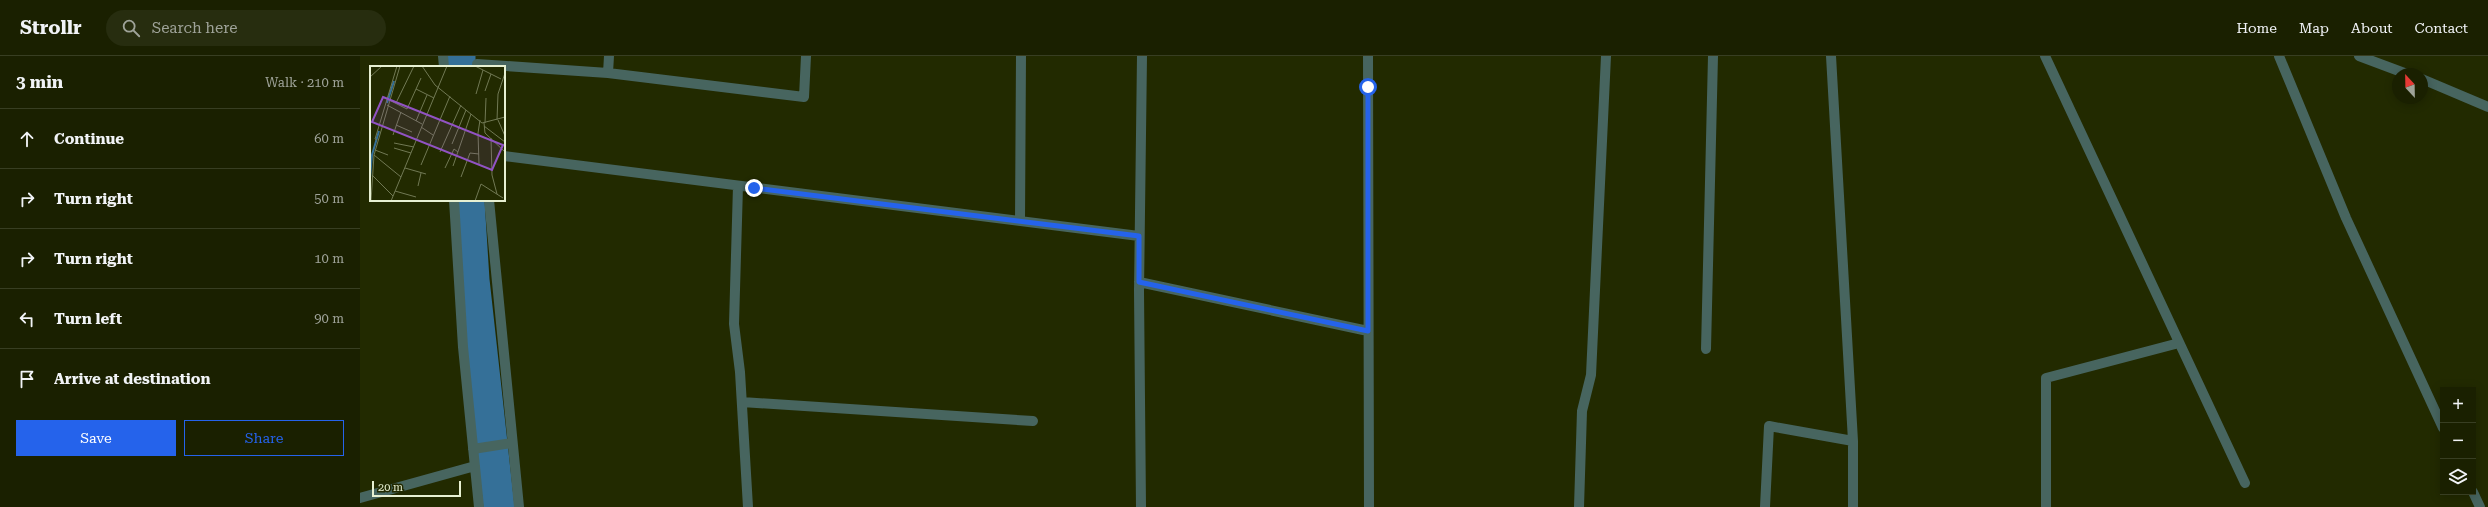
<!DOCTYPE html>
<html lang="en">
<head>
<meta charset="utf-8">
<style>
	body { margin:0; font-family:"Roboto Serif",serif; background:#272d0f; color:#f1f3f6 }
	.controls { position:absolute; right:12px; bottom:12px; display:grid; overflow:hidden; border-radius:0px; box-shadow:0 2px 10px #0003 }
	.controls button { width:36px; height:36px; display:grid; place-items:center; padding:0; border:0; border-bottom:1px solid #383e22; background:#1a2000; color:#f1f3f6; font:20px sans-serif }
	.compass { position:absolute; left:2032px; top:12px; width:36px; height:36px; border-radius:50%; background:#1a2000; box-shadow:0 2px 10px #0003; rotate:338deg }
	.scale { position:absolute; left:12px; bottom:10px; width:89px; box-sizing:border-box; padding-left:4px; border:2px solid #e7f0d2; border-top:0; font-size:11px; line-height:14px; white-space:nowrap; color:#e7f0d2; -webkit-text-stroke:3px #222a00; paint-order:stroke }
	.stop { position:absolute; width:12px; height:12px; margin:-9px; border:3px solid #2563eb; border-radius:50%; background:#fff }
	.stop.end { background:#2563eb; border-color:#fff; box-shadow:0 1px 4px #0008 }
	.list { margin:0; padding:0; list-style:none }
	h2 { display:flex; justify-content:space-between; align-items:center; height:52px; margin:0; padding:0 16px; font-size:17px }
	h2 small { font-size:13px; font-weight:400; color:#9fa399 }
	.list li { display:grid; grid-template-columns:26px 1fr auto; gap:12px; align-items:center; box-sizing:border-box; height:60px; padding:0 16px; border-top:1px solid #383e22 }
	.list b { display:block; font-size:15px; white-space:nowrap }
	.list em { font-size:13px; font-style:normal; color:#9fa399 }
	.actions { display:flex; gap:8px; padding:12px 16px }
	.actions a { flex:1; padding:9px 0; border:1px solid #2563eb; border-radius:0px; text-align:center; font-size:14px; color:#2563eb }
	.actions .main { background:#2563eb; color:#fff }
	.icon { flex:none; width:22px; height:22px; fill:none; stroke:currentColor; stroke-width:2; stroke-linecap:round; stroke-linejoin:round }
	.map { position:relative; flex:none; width:2128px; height:451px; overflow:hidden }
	header { display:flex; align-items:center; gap:24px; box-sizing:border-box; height:56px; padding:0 20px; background:#1a2000; border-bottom:1px solid #383e22 }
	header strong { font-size:19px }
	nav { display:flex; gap:22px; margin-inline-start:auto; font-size:14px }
	.search { width:280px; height:36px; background:#272d0f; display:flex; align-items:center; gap:10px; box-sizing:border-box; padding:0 14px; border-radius:22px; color:#9fa399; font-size:15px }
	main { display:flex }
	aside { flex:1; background:#1a2000 }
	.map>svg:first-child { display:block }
</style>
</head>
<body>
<header>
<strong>Strollr</strong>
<div class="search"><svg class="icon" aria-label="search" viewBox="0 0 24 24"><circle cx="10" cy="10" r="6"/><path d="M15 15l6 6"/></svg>Search here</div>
<nav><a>Home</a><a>Map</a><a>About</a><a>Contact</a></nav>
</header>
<main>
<aside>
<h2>3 min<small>Walk · 210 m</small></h2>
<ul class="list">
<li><svg class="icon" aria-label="ahead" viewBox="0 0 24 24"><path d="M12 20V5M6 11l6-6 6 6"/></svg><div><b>Continue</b></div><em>60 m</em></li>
<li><svg class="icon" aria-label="right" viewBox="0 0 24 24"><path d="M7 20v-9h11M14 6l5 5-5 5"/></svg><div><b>Turn right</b></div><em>50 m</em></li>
<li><svg class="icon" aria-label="right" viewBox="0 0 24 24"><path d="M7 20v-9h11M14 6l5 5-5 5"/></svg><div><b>Turn right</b></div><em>10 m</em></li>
<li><svg class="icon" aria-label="left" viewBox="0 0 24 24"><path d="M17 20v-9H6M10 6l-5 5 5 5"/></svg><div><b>Turn left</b></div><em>90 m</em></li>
<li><svg class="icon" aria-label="arrive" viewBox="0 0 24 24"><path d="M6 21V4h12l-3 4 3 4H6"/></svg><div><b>Arrive at destination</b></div></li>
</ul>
<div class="actions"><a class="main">Save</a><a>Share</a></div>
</aside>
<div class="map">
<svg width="2128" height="451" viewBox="0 0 2128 451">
	<rect width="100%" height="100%" fill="#222a00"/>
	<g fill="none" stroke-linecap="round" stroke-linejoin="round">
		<path stroke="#357098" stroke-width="31" d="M100 0V11
			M109 144 114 224 139 451"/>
		<path stroke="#47655f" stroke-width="10" d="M83 0 84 11
			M1008 0 1009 451
			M1471 0 1493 385V451
			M1685 0 1885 427
			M1919 0 1986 162 2083 372
			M1999 0 2047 18
			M117 8 248 17 444 41 446 0
			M248 17 249 0
			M2062 23 2128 51
			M144 100 779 180
			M378 130 374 268 380 316 388 451
			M94 144 103 291 119 451
			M129 144 159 451
			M660 165 661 0
			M779 226 1008 275
			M1346 293 1353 0
			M382 346 673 365
			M113 393 152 387
			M2113 436 2120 451
			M0 442 115 410
			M781 451 779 235 782 0
			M1219 451 1222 355 1231 319 1246 0
			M1405 451 1409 370 1493 385
			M1686 451V322L1819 287"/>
	</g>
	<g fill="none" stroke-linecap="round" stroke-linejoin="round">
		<path stroke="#2563eb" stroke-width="5" d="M394 132 779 180V226L1008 275V31"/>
	</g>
	<g transform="translate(10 10)">
		<rect width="135" height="135" fill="#222a00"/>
		<path fill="none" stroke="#357098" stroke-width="2" d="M17 37 24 15M0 112 2 89 9 65"/>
		<path fill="none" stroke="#717954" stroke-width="1" d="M52 0 65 19 112 57 135 51M105 0 131 13M0 11 12 0M46 23 64 32M115 25 121 8M106 28 113 4M19 34 37 43 51 12M26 37 44 0M17 39 52 58M127 54 128 28 135 7M128 54 135 70M46 55 57 29M114 57 115 67 135 86M115 57 116 32M26 59 42 66M114 60 135 76M51 61 63 69M23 69 31 46M121 72 122 109 127 128M7 74 5 73 9 60 27 0M24 77 44 81M82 78 96 44M24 82 41 87M5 84 18 89M70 86 91 39M4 89 31 111M109 98 108 67 110 54M51 99 80 30M83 100 101 48M35 102 56 108M75 102 84 83 88 86M2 109 23 130M91 111 100 87 109 88M48 120 51 107M25 125 46 131M1 135 4 89 30 0M21 135 77 0M105 135 111 118 133 132"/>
		<path fill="#9153c3" fill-opacity="0.15" stroke="#9153c3" stroke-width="2" d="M13 31 133 79 122 104 2 56Z"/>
		<rect width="135" height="135" fill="none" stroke="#e7f0d2" stroke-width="2"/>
	</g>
</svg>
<div class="controls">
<button>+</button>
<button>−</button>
<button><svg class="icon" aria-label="layers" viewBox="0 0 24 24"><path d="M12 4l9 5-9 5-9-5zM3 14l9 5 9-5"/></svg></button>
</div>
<svg class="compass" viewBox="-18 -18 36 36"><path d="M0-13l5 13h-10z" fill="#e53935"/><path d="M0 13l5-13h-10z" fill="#9fa399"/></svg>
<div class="scale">20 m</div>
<div class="stop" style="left:1008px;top:31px"></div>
<div class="stop end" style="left:394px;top:132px"></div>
</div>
</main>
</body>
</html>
